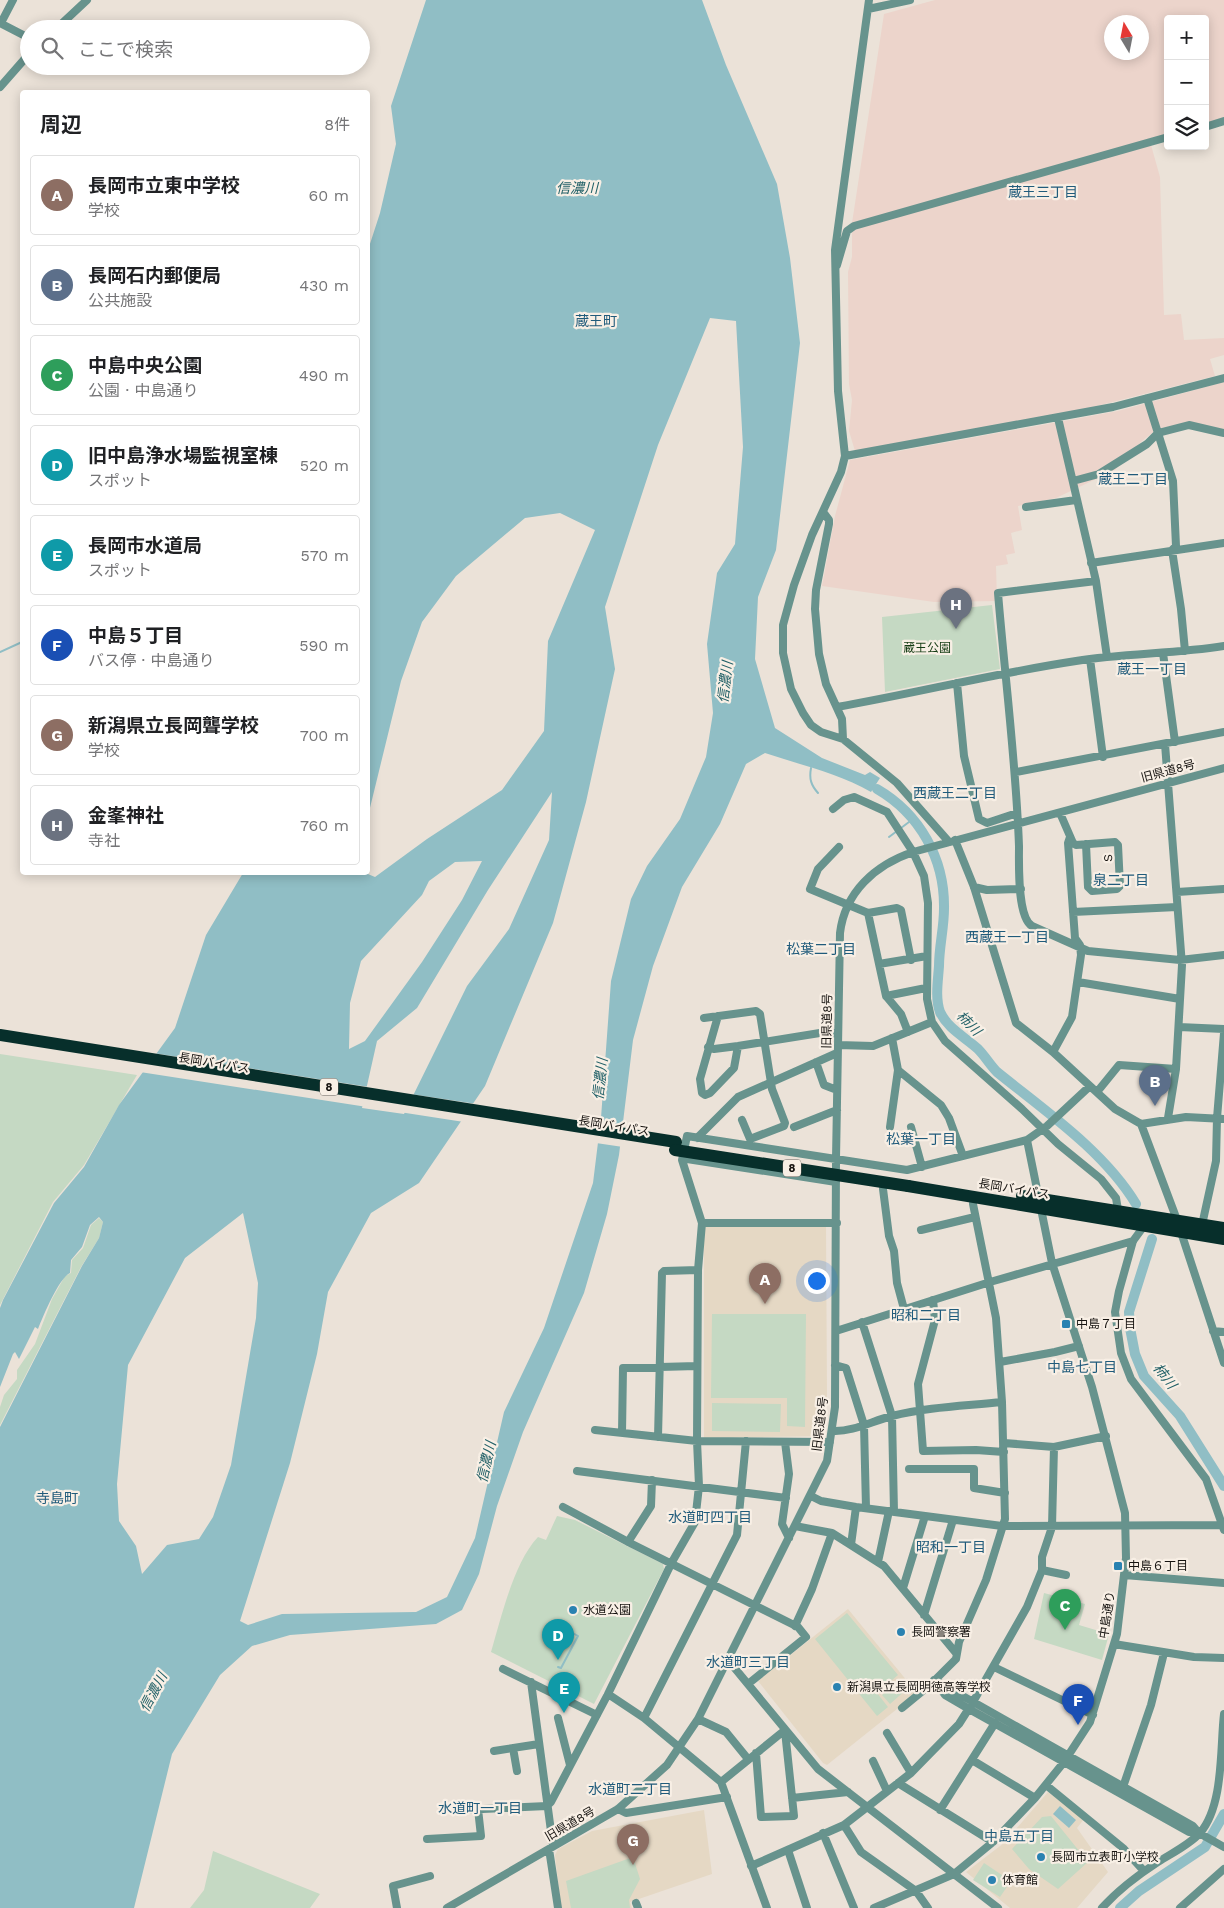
<!DOCTYPE html>
<html lang="ja">
<head>
<meta charset="utf-8">
<style>
	body { margin:0; font-family:"Work Sans","Noto Sans JP",sans-serif; background:#f6f6f6; color:#202124 }
	.controls { position:absolute; right:15px; top:15px; display:grid; overflow:hidden; border-radius:5px; box-shadow:0 2px 12px #0003 }
	.controls button { width:45px; height:45px; display:grid; place-items:center; padding:0; border:0; border-bottom:1px solid #e0e0e0; background:#fff; color:#202124; font:25px sans-serif }
	.compass { position:absolute; left:1104px; top:15px; width:45px; height:45px; border-radius:50%; background:#fff; box-shadow:0 2px 12px #0003; rotate:350deg }
	.you { position:absolute; left:816px; top:1280px; width:18px; height:18px; margin:-12px; border:4px solid #fff; border-radius:50%; background:#1a73e8; box-shadow:0 0 0 8px #1a73e833 }
	.badge { display:grid; place-items:center; width:32px; height:32px; border-radius:50%; background:#2a82b1; color:#fff; font-size:16px; font-weight:700 }
	.pin { position:absolute; translate:-50% -41px; filter:drop-shadow(0 1px 2px #0008) }
	.pin::after { content:''; position:absolute; top:26px; width:18px; height:15px; background:inherit; clip-path:polygon(0 0,100% 0,50% 100%) }
	.list { margin:0; padding:0; list-style:none }
	h2 { display:flex; justify-content:space-between; align-items:center; height:65px; margin:0; padding:0 20px; font-size:21px }
	h2 small { font-size:16px; font-weight:400; color:#757577 }
	.list li { display:grid; grid-template-columns:32px 1fr auto; gap:15px; align-items:center; box-sizing:border-box; height:80px; margin:0 10px 10px; padding:0 10px; border:1px solid #e0e0e0; border-radius:5px }
	.list b { display:block; font-size:19px; white-space:nowrap }
	.list p { margin:0; font-size:16px; white-space:nowrap; color:#757577 }
	.list em { font-size:16px; font-style:normal; color:#757577 }
	.icon { flex:none; width:28px; height:28px; fill:none; stroke:currentColor; stroke-width:2; stroke-linecap:round; stroke-linejoin:round }
	.map { position:relative; flex:none; width:1224px; height:1908px; overflow:hidden }
	.search { position:absolute; background:#fff; box-shadow:0 2px 12px #0003; left:20px; top:20px; width:350px; height:55px; display:flex; align-items:center; gap:12px; box-sizing:border-box; padding:0 18px; border-radius:28px; color:#757577; font-size:19px }
	.panel { position:absolute; background:#fff; box-shadow:0 2px 12px #0003; left:20px; top:90px; width:350px; height:785px; border-radius:5px }
	.map>svg:first-child { display:block }
</style>
</head>
<body>
<div class="map">
<svg width="1224" height="1908" viewBox="0 0 1224 1908">
	<rect width="100%" height="100%" fill="#ebe2d8"/>
	<path fill="#ecd4cb" fill-rule="evenodd" d="M935 0H1224V119L1205 125V19H1168V135L1151 145 1160 177 1164 315 1181 314 1184 340 1224 338V355L1210 359 1215 376 1085 409 855 451 849 431 852 400 849 384 848 272 852 257V223L884 14ZM1112 22H1142V52H1112Z
		M1224 382V430L1189 423 1157 429 1142 441 1115 470 1056 498 1018 506 1022 530 1011 533 1015 553 1006 555 1008 564 996 566 997 601 934 602 822 586 835 516 850 460 1118 411Z"/>
	<path fill="#e5d8c4" d="M704 1226H826L827 1395 823 1436 704 1438Z
		M848 1609 917 1693 827 1765 823 1763 758 1681Z
		M1048 1792 1084 1819 1077 1828 1108 1872 1077 1908H1010L966 1872 1004 1843Z
		M704 1810 712 1874 630 1902 632 1908H561L555 1855 558 1849 592 1831Z"/>
	<path fill="#c5d9c3" d="M992 605 1000 669 885 692 882 617Z
		M0 1054 137 1075 84 1165 53 1202 0 1305Z
		M99 1218 103 1222 99 1238 81 1267 0 1425V1407L4 1395 17 1379V1370L35 1344 52 1299 65 1276 71 1273 72 1260 83 1248 91 1225Z
		M712 1314H806L805 1427 787 1426V1398H711Z
		M712 1403 781 1404 780 1432 712 1431Z
		M557 1516 575 1520 663 1564 664 1569 594 1704 491 1652C501 1618 514 1562 538 1537L546 1540Z
		M1044 1593 1085 1604 1079 1625 1109 1634 1102 1660 1034 1639Z
		M847 1613 898 1675 877 1693 888 1707 877 1716 815 1639Z
		M899 1680 907 1689 890 1704 882 1695Z
		M1051 1816 1088 1862 1058 1889 1029 1869 1012 1849 1042 1817Z
		M213 1851 320 1894 310 1908H190L204 1890Z
		M633 1857 640 1879 629 1900 630 1908H571L566 1881Z
		M984 1863 1011 1881 1000 1897 973 1880Z"/>
	<path fill="#90bec5" fill-rule="evenodd" d="M426 0H702L726 65 777 184 790 258 800 343 776 550 758 597 755 659 775 728 822 758 865 775 870 772 880 778 871 792C838 773 800 765 765 753L746 764 720 824 682 887 653 966 633 1040 619 1155 607 1214 584 1293 523 1432 497 1506 479 1574 462 1610 436 1624 290 1635 252 1646 220 1675 172 1754 134 1908H0V1427L82 1266 99 1238 103 1222 99 1217 90 1225 82 1247 71 1260 70 1273C59 1278 43 1316 38 1329L35 1327 19 1359 15 1352 13 1354 0 1387V1308L3 1300 54 1203 84 1167 119 1105 175 1028 206 935 243 873 363 872 375 877 427 839 502 790 544 731 548 641 595 530 560 513 525 518 456 576 422 622 401 681 368 816V250L380 213 396 144 391 106ZM710 318 736 321 743 447 735 544 717 573 707 644 713 713 706 757 680 819 647 866 631 899 611 981 601 1118 593 1183 544 1328 504 1412 475 1538 447 1597 416 1612 282 1614 248 1625 240 1621 290 1463 317 1354 328 1292 371 1213 419 1183 485 1086 553 923 586 802 615 669 605 607 658 445ZM552 792 549 840 509 929 467 986 404 1114 362 1108 377 1041 417 1008 488 890ZM482 861 462 900 422 962 365 1041 349 1049 350 1003 361 961 422 895 429 881 455 862ZM243 1213 258 1283 256 1318 231 1465 213 1517 199 1539 167 1545 142 1574 136 1546 119 1521 117 1484 128 1365 185 1258Z
		M1060 1806 1076 1820 1069 1828 1053 1814Z"/>
	<path fill="#ebe2d8" d="M153 1053 369 1087 364 1106 402 1111 410 1094 477 1104 464 1122 140 1072Z
		M598 1123 626 1127 623 1147 596 1143Z"/>
	<g fill="none" stroke-linecap="round" stroke-linejoin="round">
		<path stroke="#90bec5" stroke-width="2" d="M0 652 22 642
			M811 768C809 779 811 785 818 793
			M901 828 913 819
			M889 837 897 831
			M553 1622 578 1636 561 1668 558 1667"/>
		<path stroke="#90bec5" stroke-width="10" d="M877 789C920 814 945 859 944 909 944 928 939 947 939 966 938 981 935 998 940 1012 948 1029 965 1037 978 1049 985 1056 990 1065 997 1072 1044 1110 1104 1151 1136 1204
			M1152 1239 1129 1312 1130 1328 1135 1354 1144 1376 1180 1416 1224 1486
			M1120 1908 1139 1891 1205 1847 1224 1814"/>
		<path stroke="#67938d" stroke-width="8" d="M869 0 835 250 838 391 845 456 841 472 812 535 794 585 783 625V653L791 689 803 713 811 725 821 732 843 739 897 783 949 842
			M868 9 910 0
			M0 23 29 38
			M1 23 13 0
			M56 29 87 0
			M0 87 29 54
			M1205 127 1224 121
			M837 265 847 231 854 226 1168 137
			M1147 398 1173 481 1176 546 1172 550 1181 609 1185 651
			M1058 418 1096 581 1107 657
			M845 456 1113 407 1224 378
			M1073 481 1099 474 1147 444 1158 433 1189 425 1224 433
			M1026 507 1076 500
			M823 512 829 520V524L816 590 815 609 819 654 826 684 842 719 843 739
			M1091 563 1224 543
			M1096 581 998 593C1005 678 1016 762 1019 846 1019 864 1017 917 1032 926L1088 951 1180 960 1224 955
			M1163 653 1175 742
			M1090 659 1103 757
			M957 683 964 756 979 819 987 823 1017 813
			M837 707C917 693 996 673 1076 661 1125 653 1175 654 1224 646
			M1165 744 1182 965 1176 1069 1168 1118
			M1016 772 1224 732
			M833 809 844 800 854 797 887 812 913 852 924 876 928 903 927 999 932 1022 945 1041 1022 1109 1058 1144 1101 1179 1116 1198 1118 1210
			M1060 813 1073 843 1076 845 1115 842 1118 845 1120 886 1117 889 1092 891 1088 887 1086 844
			M955 840 974 887 1016 1023 1053 1052 1115 1109 1141 1124 1186 1117 1224 1119
			M839 847 818 869 810 889 868 913 897 908 901 910 911 960
			M974 887 987 890 1021 889
			M1177 892 1224 889
			M1073 912 1177 907
			M868 913 879 964 927 956
			M879 964 886 996 901 1014 908 1032
			M1078 982 1180 999
			M886 996 926 988
			M718 1016 700 1079 702 1093 705 1095 710 1093 734 1068 738 1046
			M704 1018 756 1011 760 1014 772 1089 785 1123 784 1126 750 1139 742 1120
			M1179 1027 1224 1029
			M892 1038 898 1070 941 1105 949 1118 963 1156
			M838 1045 873 1046 932 1022
			M708 1047 714 1049 738 1046 826 1032 838 1034
			M1053 1052 1072 1017 1081 955 1080 945 1075 938 1068 843 1070 837
			M816 1062 824 1085 837 1090
			M1097 1092 1119 1065 1176 1069
			M1141 1124 1177 1220 1224 1363
			M794 1127 837 1110
			M890 1127 898 1070
			M911 1127 922 1167
			M697 1138 738 1097 837 1053
			M687 1159 836 1182
			M883 1189 889 1236 894 1251 897 1283 904 1309
			M702 1223H837
			M1202 1225 1216 1161 1217 1118 1224 1033
			M1144 1226 1133 1241 1119 1291 1115 1312 1121 1353 1131 1379 1206 1479 1224 1530
			M921 1230 975 1217
			M933 1300 935 1320 918 1384 923 1451 976 1450 1004 1452
			M862 1322 892 1416 894 1512
			M836 1331 990 1282 1133 1241
			M1213 1331 1224 1332
			M1000 1362 1055 1352 1079 1346
			M835 1365 846 1368 864 1425 866 1508
			M595 1430 697 1441 830 1442
			M833 1431C853 1432 872 1421 892 1416 928 1407 965 1406 1002 1402
			M622 1433 623 1368 697 1366
			M658 1437 662 1273 664 1271 698 1270
			M785 1442 789 1474 782 1524 789 1538
			M1004 1443 1054 1447 1106 1436
			M909 1469H974V1488L1005 1493
			M577 1471 786 1498
			M811 1496 821 1501 856 1507 1002 1526 1224 1525
			M563 1507 632 1544 798 1627 806 1637 748 1684
			M795 1526 832 1533 884 1566 956 1653
			M628 1542 651 1506 652 1480
			M851 1545 856 1507
			M878 1562 889 1511
			M1042 1570 1066 1575
			M1124 1575 1224 1583
			M903 1588 925 1516
			M924 1615 953 1520
			M795 1626 812 1589 832 1533
			M1114 1644 1194 1657 1224 1658
			M728 1660 818 1769 998 1908
			M994 1667 1093 1715
			M503 1669 597 1715
			M934 1680 945 1695 969 1709 1189 1832 1199 1833 1224 1847
			M936 1681 1193 1826 1199 1833
			M531 1682 553 1846
			M608 1694 644 1718 721 1782 767 1908
			M902 1708 930 1685 956 1659 959 1642 986 1580 1005 1519 1002 1402 996 1318 973 1204
			M558 1718 570 1765
			M644 1718 737 1535 746 1441
			M698 1719 726 1732 748 1759
			M887 1733 911 1773
			M513 1748 517 1771
			M494 1751 539 1744
			M756 1753 761 1817 794 1816 785 1731
			M972 1760 1035 1798
			M873 1761 887 1791
			M721 1782 785 1730
			M898 1783 993 1842
			M1046 1785 1123 1848 1144 1871
			M1123 1787 1151 1705 1164 1653
			M792 1798 848 1792
			M618 1809 626 1813 727 1797
			M461 1810 547 1806 551 1802 608 1694 672 1562 695 1522 699 1486 697 1441 698 1270 702 1223 682 1160 687 1136 907 1170 1027 1140 1047 1126 1090 1086
			M940 1810 995 1723
			M844 1825 861 1852 916 1891 928 1908
			M823 1833 854 1908
			M427 1839 481 1836 478 1809
			M549 1849 558 1908
			M788 1850 807 1908
			M751 1866 844 1825 911 1773 959 1724 973 1702 1027 1607 1042 1570V1557L1052 1527 1054 1447
			M636 1903 638 1908
			M397 1908 393 1886 430 1876
			M447 1908 618 1809 667 1765 698 1719 827 1461 835 1407 836 1159 840 933C845 892 875 865 913 852L1224 768
			M874 1908 954 1874 993 1842 1035 1798 1064 1762 1090 1722 1117 1634 1126 1558 1125 1513 1092 1387 1052 1263 1027 1140
			M1102 1908C1118 1890 1138 1875 1158 1862 1172 1853 1189 1845 1200 1833 1224 1805 1220 1748 1224 1714
			M1180 1908 1224 1869"/>
		<path stroke="#072f2b" stroke-width="12" d="M0 1035 676 1142
			M908 1186 1224 1239
			M1022 1196 1224 1228"/>
		<path stroke="#072f2b" stroke-width="12" d="M675 1150 908 1186"/>
	</g>
	<g fill="#2a82b1" stroke="#f8efe5" stroke-width="2">
		<rect x="1061" y="1319" width="10" height="10" rx="2.5"/>
		<rect x="1113" y="1561" width="10" height="10" rx="2.5"/>
		<circle cx="573" cy="1610" r="5"/>
		<circle cx="901" cy="1632" r="5"/>
		<circle cx="837" cy="1687" r="5"/>
		<circle cx="1041" cy="1857" r="5"/>
		<circle cx="992" cy="1880" r="5"/>
	</g>
	<g text-anchor="middle" stroke-width="4.5" stroke-linejoin="round" paint-order="stroke">
		<g fill="#f8efe5" stroke="#5a5550" stroke-width="1">
			<rect x="320" y="1078.5" width="18" height="17" rx="4"/>
			<rect x="783" y="1159.5" width="18" height="17" rx="4"/>
		</g>
		<g font-size="11" font-weight="bold" fill="#161310">
			<text x="329" y="1091">8</text>
			<text x="792" y="1172">8</text>
		</g>
		<g font-size="12" fill="#153c14" stroke="#f8efe5">
			<text x="927" y="652">蔵王公園</text>
		</g>
		<g font-size="12" fill="#161310" stroke="#f8efe5">
			<text transform="translate(1168 771) rotate(-15)" y="4">旧県道8号</text>
			<text transform="translate(1108 858) rotate(-92)" y="4">S</text>
			<text transform="translate(827 1021) rotate(-89)" y="4">旧県道8号</text>
			<text transform="translate(214 1063) rotate(9)" y="4">長岡バイパス</text>
			<text transform="translate(614 1126) rotate(9)" y="4">長岡バイパス</text>
			<text transform="translate(1014 1189) rotate(9)" y="4">長岡バイパス</text>
			<text transform="translate(820 1424) rotate(-83)" y="4">旧県道8号</text>
			<text transform="translate(1107 1615) rotate(-81)" y="4">中島通り</text>
			<text transform="translate(570 1824) rotate(-30)" y="4">旧県道8号</text>
		</g>
		<g font-size="12" fill="#161310" stroke="#f8efe5" text-anchor="start">
			<text x="1076" y="1328">中島７丁目</text>
			<text x="1128" y="1570">中島６丁目</text>
			<text x="583" y="1614">水道公園</text>
			<text x="911" y="1636">長岡警察署</text>
			<text x="847" y="1691">新潟県立長岡明徳高等学校</text>
			<text x="1051" y="1861">長岡市立表町小学校</text>
			<text x="1002" y="1884">体育館</text>
		</g>
		<g font-size="14" font-style="italic" fill="#216067" stroke="#f8efe5">
			<text x="577" y="193">信濃川</text>
			<text transform="translate(725 682) rotate(-83)" y="5">信濃川</text>
			<text transform="translate(969 1023) rotate(46)" y="5">柿川</text>
			<text transform="translate(600 1079) rotate(-84)" y="5">信濃川</text>
			<text transform="translate(1165 1376) rotate(52)" y="5">柿川</text>
			<text transform="translate(486 1462) rotate(-77)" y="5">信濃川</text>
			<text transform="translate(153 1692) rotate(-62)" y="5">信濃川</text>
		</g>
		<g font-size="14" fill="#205b7b" stroke="#f8efe5">
			<text x="1043" y="197">蔵王三丁目</text>
			<text x="596" y="326">蔵王町</text>
			<text x="1133" y="484">蔵王二丁目</text>
			<text x="1152" y="674">蔵王一丁目</text>
			<text x="955" y="798">西蔵王二丁目</text>
			<text x="1121" y="885">泉二丁目</text>
			<text x="1007" y="942">西蔵王一丁目</text>
			<text x="821" y="954">松葉二丁目</text>
			<text x="921" y="1144">松葉一丁目</text>
			<text x="926" y="1320">昭和二丁目</text>
			<text x="1082" y="1372">中島七丁目</text>
			<text x="57" y="1503">寺島町</text>
			<text x="710" y="1522">水道町四丁目</text>
			<text x="951" y="1552">昭和一丁目</text>
			<text x="748" y="1667">水道町三丁目</text>
			<text x="630" y="1794">水道町二丁目</text>
			<text x="480" y="1813">水道町一丁目</text>
			<text x="1019" y="1841">中島五丁目</text>
		</g>
	</g>
</svg>
<div class="controls">
<button>+</button>
<button>−</button>
<button><svg class="icon" aria-label="layers" viewBox="0 0 24 24"><path d="M12 4l9 5-9 5-9-5zM3 14l9 5 9-5"/></svg></button>
</div>
<svg class="compass" viewBox="-18 -18 36 36"><path d="M0-13l5 13h-10z" fill="#e53935"/><path d="M0 13l5-13h-10z" fill="#757577"/></svg>
<div class="you"></div>
<div class="pin badge" style="left:765px;top:1304px;background:#8d6e63">A</div>
<div class="pin badge" style="left:1155px;top:1106px;background:#5c6f8a">B</div>
<div class="pin badge" style="left:1065px;top:1630px;background:#2e9e5b">C</div>
<div class="pin badge" style="left:558px;top:1660px;background:#0f9aa8">D</div>
<div class="pin badge" style="left:564px;top:1713px;background:#0f9aa8">E</div>
<div class="pin badge" style="left:1078px;top:1725px;background:#1a4fb4">F</div>
<div class="pin badge" style="left:633px;top:1865px;background:#8d6e63">G</div>
<div class="pin badge" style="left:956px;top:629px;background:#6b7280">H</div>
<div class="search"><svg class="icon" aria-label="search" viewBox="0 0 24 24"><circle cx="10" cy="10" r="6"/><path d="M15 15l6 6"/></svg>ここで検索</div>
<section class="panel">
<h2>周辺<small>8件</small></h2>
<ul class="list">
<li><span class="badge" style="background:#8d6e63">A</span><div><b>長岡市立東中学校</b><p>学校</p></div><em>60 m</em></li>
<li><span class="badge" style="background:#5c6f8a">B</span><div><b>長岡石内郵便局</b><p>公共施設</p></div><em>430 m</em></li>
<li><span class="badge" style="background:#2e9e5b">C</span><div><b>中島中央公園</b><p>公園 · 中島通り</p></div><em>490 m</em></li>
<li><span class="badge" style="background:#0f9aa8">D</span><div><b>旧中島浄水場監視室棟</b><p>スポット</p></div><em>520 m</em></li>
<li><span class="badge" style="background:#0f9aa8">E</span><div><b>長岡市水道局</b><p>スポット</p></div><em>570 m</em></li>
<li><span class="badge" style="background:#1a4fb4">F</span><div><b>中島５丁目</b><p>バス停 · 中島通り</p></div><em>590 m</em></li>
<li><span class="badge" style="background:#8d6e63">G</span><div><b>新潟県立長岡聾学校</b><p>学校</p></div><em>700 m</em></li>
<li><span class="badge" style="background:#6b7280">H</span><div><b>金峯神社</b><p>寺社</p></div><em>760 m</em></li>
</ul>
</section>
</div>
</body>
</html>
